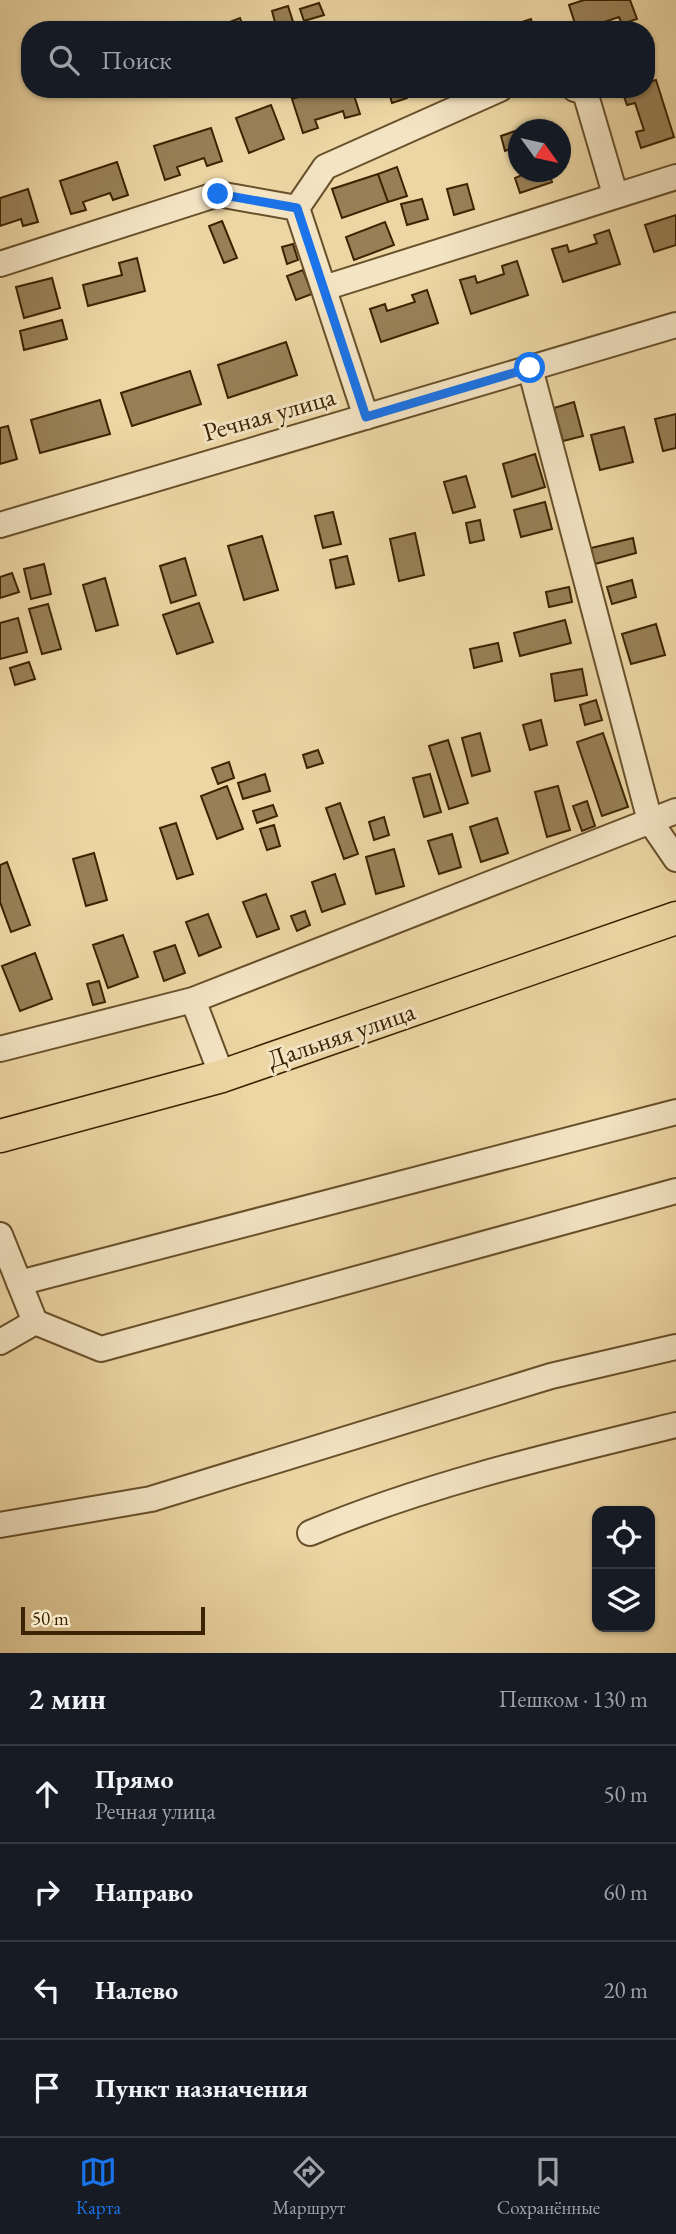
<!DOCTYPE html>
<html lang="ru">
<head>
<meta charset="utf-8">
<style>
	body { margin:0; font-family:"EB Garamond",serif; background:#242831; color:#f1f3f6 }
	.controls { position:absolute; right:21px; bottom:21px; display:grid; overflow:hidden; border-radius:14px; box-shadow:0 2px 5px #0004 }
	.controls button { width:63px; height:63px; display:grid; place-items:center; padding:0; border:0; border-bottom:2px solid #363941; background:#171b24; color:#f1f3f6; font:35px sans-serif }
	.compass { position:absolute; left:508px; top:119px; width:63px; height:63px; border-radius:50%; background:#171b24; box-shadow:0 2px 5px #0004; rotate:123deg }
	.scale { position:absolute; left:21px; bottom:18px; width:184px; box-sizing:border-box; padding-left:7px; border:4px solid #3c2301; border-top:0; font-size:19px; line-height:24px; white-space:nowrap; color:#3c2301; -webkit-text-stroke:5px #f3e4c4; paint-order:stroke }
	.stop { position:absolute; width:21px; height:21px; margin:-16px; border:5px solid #1a73e8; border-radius:50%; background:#fff }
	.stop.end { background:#1a73e8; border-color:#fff; box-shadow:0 2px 7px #0008 }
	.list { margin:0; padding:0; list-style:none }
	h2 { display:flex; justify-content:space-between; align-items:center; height:91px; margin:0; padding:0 28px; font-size:30px }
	h2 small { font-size:23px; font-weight:400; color:#9ea1a6 }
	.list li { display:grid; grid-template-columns:46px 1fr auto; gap:21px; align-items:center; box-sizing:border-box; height:98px; padding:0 28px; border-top:2px solid #363941 }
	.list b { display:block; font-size:26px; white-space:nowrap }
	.list p { margin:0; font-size:23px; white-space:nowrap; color:#9ea1a6 }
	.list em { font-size:23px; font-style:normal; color:#9ea1a6 }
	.icon { flex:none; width:38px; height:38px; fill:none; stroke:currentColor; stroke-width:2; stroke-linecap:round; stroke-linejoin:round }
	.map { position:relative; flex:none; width:676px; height:1653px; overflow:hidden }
	.search { position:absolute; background:#171b24; box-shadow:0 2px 5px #0004; left:21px; right:21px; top:21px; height:77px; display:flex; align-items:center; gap:18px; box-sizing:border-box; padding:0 24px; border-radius:28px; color:#9ea1a6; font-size:26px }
	.sheet { height:483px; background:#171b24 }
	nav { display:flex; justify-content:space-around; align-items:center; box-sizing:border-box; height:98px; border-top:2px solid #363941; background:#171b24; font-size:19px; color:#9ea1a6 }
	nav a { display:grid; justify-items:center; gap:4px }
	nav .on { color:#1a73e8 }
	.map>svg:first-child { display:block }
</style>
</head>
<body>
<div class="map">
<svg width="676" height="1653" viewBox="0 0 676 1653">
	<rect width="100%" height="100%" fill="#ecd6a4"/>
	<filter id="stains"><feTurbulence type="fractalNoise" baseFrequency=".00286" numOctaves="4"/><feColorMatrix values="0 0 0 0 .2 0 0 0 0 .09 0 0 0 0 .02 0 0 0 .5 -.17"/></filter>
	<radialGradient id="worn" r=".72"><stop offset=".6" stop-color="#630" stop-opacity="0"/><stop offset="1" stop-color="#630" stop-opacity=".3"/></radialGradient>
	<path fill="#988056" stroke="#3c2301" stroke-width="2" d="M584 0H630L637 19 622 24 619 17 592 26 593 30H577L569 5Z
		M319 3 324 15 304 21 300 9Z
		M288 6 295 28 277 30 272 11Z
		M240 18 244 30H209Z
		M531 19 534 30H498Z
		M656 80 674 137 641 148 636 132 644 130 635 103 627 105 622 91 646 89V83Z
		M322 89H352L360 114 345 118 343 111 315 120 318 128 303 133 292 99Z
		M388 89H408L405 90 407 98 392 103Z
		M271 105 284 139 249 153 236 118Z
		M211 128 222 161 207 166 204 158 177 167 180 175 165 180 154 146Z
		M518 130V165L513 148 505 151 501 136Z
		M117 162 128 195 113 200 110 193 83 202 86 210 71 214 60 181Z
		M397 167 407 196 388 202 378 174Z
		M521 172H549L552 182 520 193 515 178 522 175Z
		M378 174 388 202 342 218 332 189Z
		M467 184 474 209 454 215 447 189Z
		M28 189 38 222 23 226 21 219 0 226V198Z
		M422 199 428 219 407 225 401 204Z
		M676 215V245L654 252 645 225Z
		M222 221 237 258 224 263 209 226Z
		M385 222 394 245 354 260 346 237Z
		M609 230 620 264 563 282 552 249 567 245 569 252 597 243 594 235Z
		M293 244 298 260 287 264 282 247Z
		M137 258 145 291 88 306 83 285 122 275 119 263Z
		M517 261 528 295 471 314 460 280 475 276 477 283 504 274 502 266Z
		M303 270 312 294 296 300 287 276Z
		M52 278 60 308 24 318 16 287Z
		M427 290 438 323 381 342 370 309 385 304 387 311 415 302 412 295Z
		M62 320 67 339 24 350 20 331Z
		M286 342 297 375 228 398 218 365Z
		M190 371 201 404 132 426 121 393Z
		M100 400 110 434 40 453 31 420Z
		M574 402 583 436 563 441 554 408Z
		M676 414V448L663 451 655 419Z
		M8 426 17 459 0 464V428Z
		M624 427 633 462 600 470 591 435Z
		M535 454 545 487 512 497 503 464Z
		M466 476 475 507 453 513 444 482Z
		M545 502 552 529 521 537 514 510Z
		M333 512 341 544 323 548 315 516Z
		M480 520 484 540 470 543 466 523Z
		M415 533 424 575 399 581 390 539Z
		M262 536 278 590 244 600 228 546Z
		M633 538 636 553 595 564 591 548Z
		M347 556 354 584 336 588 330 560Z
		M185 558 196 595 171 603 160 566Z
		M44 564 51 594 31 599 24 569Z
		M12 573 19 592 0 598V577Z
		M105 578 118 625 96 631 83 585Z
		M632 580 636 597 612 604 607 587Z
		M569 587 572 602 549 607 546 592Z
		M199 603 213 642 177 654 163 615Z
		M48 604 61 649 42 654 29 609Z
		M18 618 27 652 0 659V623Z
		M565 620 571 643 520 656 514 633Z
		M656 624 665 655 631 664 622 634Z
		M498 643 502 661 474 668 470 649Z
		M29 662 35 679 15 685 10 668Z
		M582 669 587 695 555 701 551 674Z
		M596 700 602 720 585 725 580 705Z
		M541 720 547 745 530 750 523 725Z
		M480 733 490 771 472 776 462 738Z
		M603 733 628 807 602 816 577 742Z
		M448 740 468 803 449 809 429 746Z
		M318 750 323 763 307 768 303 755Z
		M229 762 234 778 218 784 212 768Z
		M265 774 270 791 243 799 238 783Z
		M430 774 441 812 424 817 413 778Z
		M227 786 243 829 217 839 201 796Z
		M558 786 570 830 547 837 535 792Z
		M587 801 595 826 582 831 573 806Z
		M340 803 358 854 344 859 326 808Z
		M273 805 277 816 257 823 253 811Z
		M384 817 389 835 374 840 369 822Z
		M497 818 508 853 481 862 470 827Z
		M176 823 193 874 177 879 160 828Z
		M274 825 280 846 267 850 260 829Z
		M452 834 461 867 439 874 428 841Z
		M394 849 404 886 376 894 366 857Z
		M94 853 107 900 86 906 73 859Z
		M7 862 30 925 11 932 0 902V865Z
		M335 874 345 904 322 912 312 882Z
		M266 894 279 929 257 937 243 902Z
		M305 911 310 925 297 931 291 916Z
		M208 914 221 947 199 956 186 922Z
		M123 935 138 977 108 988 93 945Z
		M175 945 185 973 164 981 154 952Z
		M35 953 52 999 20 1011 2 966Z
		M99 981 105 1002 93 1005 87 984Z"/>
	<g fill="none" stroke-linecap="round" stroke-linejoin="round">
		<g stroke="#68502a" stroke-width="28">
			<path id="minor" d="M575 89 585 92 615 194
				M297 208 325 167 500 89
				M0 264 218 194 297 208 366 417
				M324 288 676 177
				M530 368 650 821 676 859
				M0 525 676 325
				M193 1000 222 1076
				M0 1049 193 1000 676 811
				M0 1235 35 1322 101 1349 676 1191
				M19 1283 676 1112
				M0 1342 35 1322
				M0 1525 151 1499 551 1376 676 1347
				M310 1533C427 1484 552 1455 676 1425"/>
		</g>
		<g stroke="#3c2301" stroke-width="35">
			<path id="major" d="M0 1136 222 1076 676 918"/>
		</g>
		<use href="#minor" stroke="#f3e4c4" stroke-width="24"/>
		<use href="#major" stroke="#ecd6a4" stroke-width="32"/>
	</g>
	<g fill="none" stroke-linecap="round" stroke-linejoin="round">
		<path stroke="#1a73e8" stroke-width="9" d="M218 194 297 208 366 417 530 368"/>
	</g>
	<g text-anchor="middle" stroke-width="6" stroke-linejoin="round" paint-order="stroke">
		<g font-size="26" fill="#3c2301" stroke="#f3e4c4">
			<text transform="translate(269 414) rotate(-16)" y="9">Речная улица</text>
			<text transform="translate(341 1035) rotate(-19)" y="9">Дальняя улица</text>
		</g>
	</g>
	<rect width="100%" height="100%" filter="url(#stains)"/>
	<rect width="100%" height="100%" fill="url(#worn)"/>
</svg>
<div class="controls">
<button><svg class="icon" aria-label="locate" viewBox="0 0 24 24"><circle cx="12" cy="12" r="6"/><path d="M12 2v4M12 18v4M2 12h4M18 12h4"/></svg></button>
<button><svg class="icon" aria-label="layers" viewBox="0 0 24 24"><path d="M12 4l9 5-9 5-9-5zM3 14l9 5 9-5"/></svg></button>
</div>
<svg class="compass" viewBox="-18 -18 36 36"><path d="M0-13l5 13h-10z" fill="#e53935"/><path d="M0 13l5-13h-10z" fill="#9ea1a6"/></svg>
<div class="scale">50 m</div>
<div class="stop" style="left:530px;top:368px"></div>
<div class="stop end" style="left:218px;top:194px"></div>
<div class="search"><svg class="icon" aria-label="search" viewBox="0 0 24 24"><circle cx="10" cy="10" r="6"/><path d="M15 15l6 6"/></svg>Поиск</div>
</div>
<section class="sheet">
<h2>2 мин<small>Пешком · 130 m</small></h2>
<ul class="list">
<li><svg class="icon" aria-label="ahead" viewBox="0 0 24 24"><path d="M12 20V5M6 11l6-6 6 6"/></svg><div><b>Прямо</b><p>Речная улица</p></div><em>50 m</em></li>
<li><svg class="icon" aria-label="right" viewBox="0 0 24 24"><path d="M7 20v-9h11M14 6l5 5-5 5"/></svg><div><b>Направо</b></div><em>60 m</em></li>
<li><svg class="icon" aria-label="left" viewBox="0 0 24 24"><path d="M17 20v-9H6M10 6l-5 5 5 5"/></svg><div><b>Налево</b></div><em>20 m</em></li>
<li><svg class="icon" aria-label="arrive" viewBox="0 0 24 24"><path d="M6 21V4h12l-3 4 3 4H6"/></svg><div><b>Пункт назначения</b></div></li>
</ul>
</section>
<nav>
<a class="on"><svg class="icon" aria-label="map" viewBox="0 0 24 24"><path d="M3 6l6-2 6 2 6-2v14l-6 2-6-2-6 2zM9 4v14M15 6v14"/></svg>Карта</a>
<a><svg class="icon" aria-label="directions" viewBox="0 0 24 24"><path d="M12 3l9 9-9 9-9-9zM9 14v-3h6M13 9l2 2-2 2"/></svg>Маршрут</a>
<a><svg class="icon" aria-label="saved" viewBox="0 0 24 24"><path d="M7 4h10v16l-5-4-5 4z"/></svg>Сохранённые</a>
</nav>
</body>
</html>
